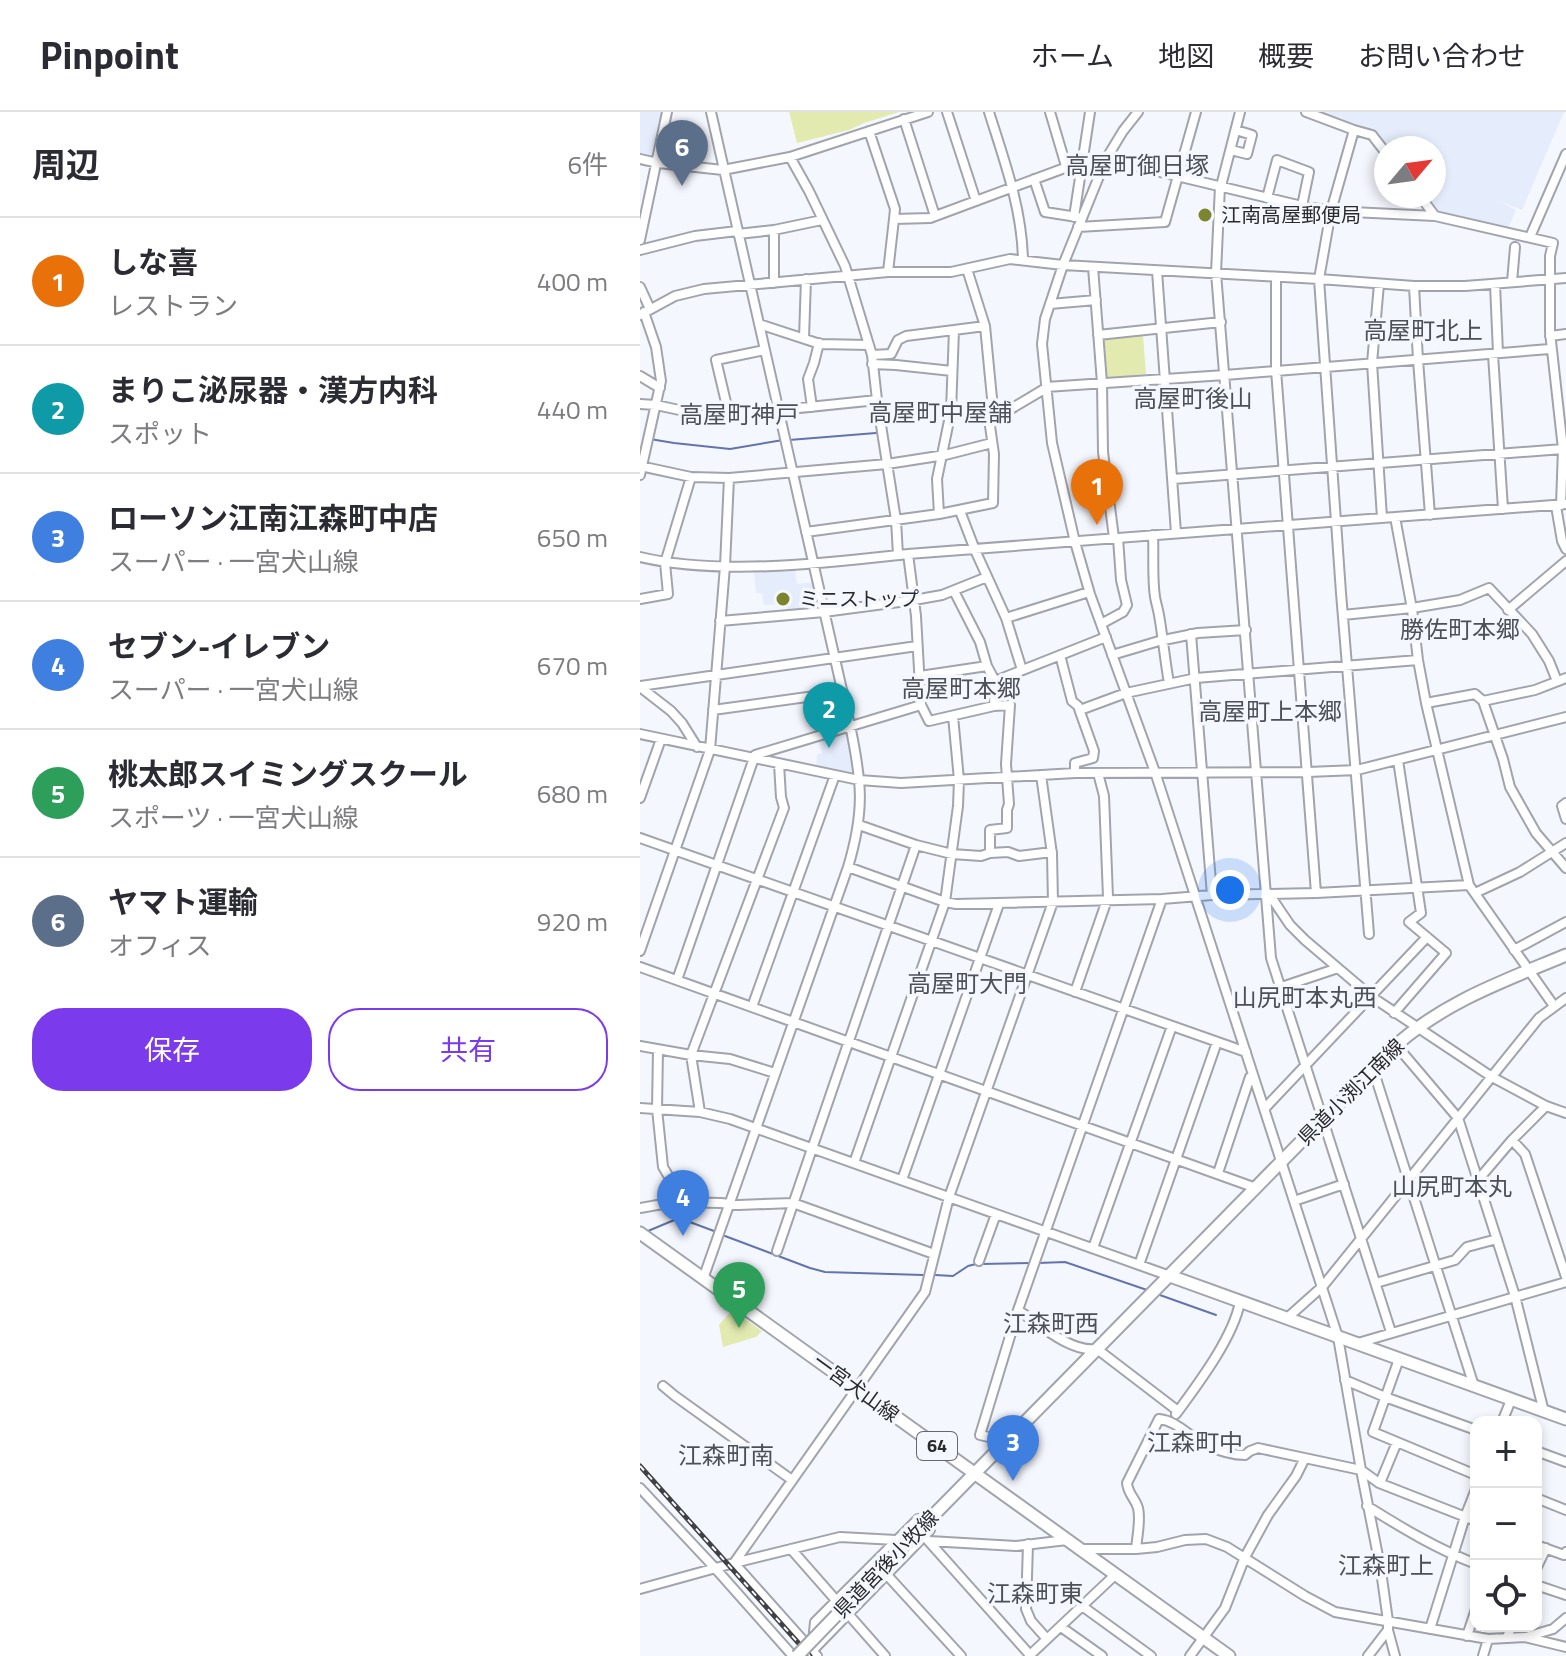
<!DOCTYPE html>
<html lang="ja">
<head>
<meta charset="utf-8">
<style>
	body { margin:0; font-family:"Titillium Web","Noto Sans JP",sans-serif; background:#f2f2f3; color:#2b2b33 }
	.controls { position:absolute; right:24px; bottom:24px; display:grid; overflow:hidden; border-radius:16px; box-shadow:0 4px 12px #0003 }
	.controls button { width:72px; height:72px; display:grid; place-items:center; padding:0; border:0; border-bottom:2px solid #e1e1e2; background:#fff; color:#2b2b33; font:40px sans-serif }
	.compass { position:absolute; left:734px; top:24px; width:72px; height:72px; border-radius:50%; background:#fff; box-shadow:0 4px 12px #0003; rotate:61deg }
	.you { position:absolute; left:590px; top:778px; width:28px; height:28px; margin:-20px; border:6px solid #fff; border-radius:50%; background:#1a73e8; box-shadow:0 0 0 12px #1a73e833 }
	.badge { display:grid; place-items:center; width:52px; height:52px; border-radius:50%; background:#7c3aed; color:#fff; font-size:26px; font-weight:700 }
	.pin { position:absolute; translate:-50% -66px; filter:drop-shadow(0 2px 4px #0008) }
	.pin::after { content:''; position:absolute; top:42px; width:28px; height:24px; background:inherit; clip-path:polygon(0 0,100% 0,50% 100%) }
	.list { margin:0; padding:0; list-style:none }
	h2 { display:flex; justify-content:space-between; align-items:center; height:104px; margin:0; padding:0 32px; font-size:34px }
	h2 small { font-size:26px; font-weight:400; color:#7c7c81 }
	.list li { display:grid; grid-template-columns:52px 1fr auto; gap:24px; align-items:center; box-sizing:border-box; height:128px; padding:0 32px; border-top:2px solid #e1e1e2 }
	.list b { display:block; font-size:30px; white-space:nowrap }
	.list p { margin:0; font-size:26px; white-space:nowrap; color:#7c7c81 }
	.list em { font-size:26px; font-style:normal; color:#7c7c81 }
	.actions { display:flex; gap:16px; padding:24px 32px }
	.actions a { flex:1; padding:18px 0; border:2px solid #7c3aed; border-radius:32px; text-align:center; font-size:28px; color:#7c3aed }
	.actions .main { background:#7c3aed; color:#fff }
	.icon { flex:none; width:44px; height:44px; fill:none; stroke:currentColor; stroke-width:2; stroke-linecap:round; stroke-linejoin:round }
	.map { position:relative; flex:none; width:926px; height:1544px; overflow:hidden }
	header { display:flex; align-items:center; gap:48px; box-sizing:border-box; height:112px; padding:0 40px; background:#fff; border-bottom:2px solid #e1e1e2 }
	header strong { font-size:38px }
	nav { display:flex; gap:44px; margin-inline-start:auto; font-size:28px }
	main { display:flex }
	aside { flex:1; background:#fff }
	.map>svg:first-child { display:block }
</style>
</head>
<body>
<header>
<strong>Pinpoint</strong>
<nav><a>ホーム</a><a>地図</a><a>概要</a><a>お問い合わせ</a></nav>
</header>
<main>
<aside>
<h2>周辺<small>6件</small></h2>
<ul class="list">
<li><span class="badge" style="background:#e8710a">1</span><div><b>しな喜</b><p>レストラン</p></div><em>400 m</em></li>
<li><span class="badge" style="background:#0f9aa8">2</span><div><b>まりこ泌尿器・漢方内科</b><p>スポット</p></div><em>440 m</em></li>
<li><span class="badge" style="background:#3f7fe0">3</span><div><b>ローソン江南江森町中店</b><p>スーパー · 一宮犬山線</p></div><em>650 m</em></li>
<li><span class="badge" style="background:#3f7fe0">4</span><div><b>セブン-イレブン</b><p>スーパー · 一宮犬山線</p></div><em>670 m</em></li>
<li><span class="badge" style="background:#2e9e5b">5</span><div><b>桃太郎スイミングスクール</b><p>スポーツ · 一宮犬山線</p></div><em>680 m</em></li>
<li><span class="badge" style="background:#5c6f8a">6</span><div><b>ヤマト運輸</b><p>オフィス</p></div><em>920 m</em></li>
</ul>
<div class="actions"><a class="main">保存</a><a>共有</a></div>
</aside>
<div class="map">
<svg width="926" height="1544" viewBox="0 0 926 1544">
	<rect width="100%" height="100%" fill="#f5f7fe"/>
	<path fill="#e5ecfb" d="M0 0H26L17 50 0 46Z
		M668 0H924L882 98 857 88 876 98 866 121 795 104 780 84H794V36H746L732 23Z
		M155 456 157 472 175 470 182 498 148 500 145 492 124 493 122 481H116L114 460Z
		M209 614 218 667 176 658 177 643 182 641 177 624Z"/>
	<path fill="#e3eab0" d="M149 0H259L224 11 209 18 157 31Z
		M503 223 506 262 464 267 462 228Z
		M92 1198 122 1219 116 1225 83 1235 79 1213Z"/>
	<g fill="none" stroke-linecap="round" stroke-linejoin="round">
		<path stroke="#6274ab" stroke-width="2" d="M10 327 34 331 90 337 143 328
			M149 328 236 321
			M8 1119 39 1106 74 1119
			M85 1124 170 1156 185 1160 283 1163
			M398 1151 425 1150 507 1178
			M342 1152 392 1151
			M295 1163 313 1164 328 1154 336 1152
			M517 1182 576 1203"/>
		<g stroke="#a1a4ac" stroke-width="12">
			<path id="minor" d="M307 0 336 89
				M349 0C364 48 382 96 383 148
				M410 0 426 54
				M498 0 483 19 466 47 423 153 405 207 402 232 412 331 435 430 450 482 515 660 698 1225 721 1358 741 1459 748 1509V1518L728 1544
				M666 0 714 18 691 99 679 167 701 481 729 822
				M264 7 295 104
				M714 18 732 23 746 41
				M229 19 255 97 254 107 290 106 449 47H466L662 94 691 99 795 104
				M591 38 607 42 612 23 596 18
				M150 45 169 79 205 154 232 243 237 288 256 408 258 443
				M0 47 18 51 83 58 150 45 288 0
				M394 67 405 100 437 105
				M580 74 576 161 631 846 751 1220
				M581 74 600 0
				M780 84 795 104 913 131 910 144V220L923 337 921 393
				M627 86 637 48 669 60 662 94
				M434 105 450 0
				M438 115 525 110 556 0
				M134 118V171
				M98 122 134 118 182 108
				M890 125 926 42
				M0 128 27 0
				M0 138 55 124 97 119
				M453 155 462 271 463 340 474 426
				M517 159 536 421
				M248 160 254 107
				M636 165V258L676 781
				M872 170 875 135
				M739 172 732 251 742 406
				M855 172 858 241
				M774 174 778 248 790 403
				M0 175 10 197
				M410 192 456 188
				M0 203 35 184 64 177 248 160H311L370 147 423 153 679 167 774 174H825L926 166
				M119 212 180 232 229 233
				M314 218 345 214
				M458 223 581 210
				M910 224 926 222
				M164 226 166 167
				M853 242 863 397
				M232 243 251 242 258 228 266 224 314 218 311 299 297 367 299 402
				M232 252 256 253 312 259
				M0 264 20 276
				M406 275 585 263 910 237
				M0 292 16 293 72 305 237 288
				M172 295 168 267 174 251 179 231
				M89 303 76 248 125 238
				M354 307 406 276
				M0 354 51 365 89 366 247 352 305 343 352 331
				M0 363 21 269 16 235 4 200
				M533 367 923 337
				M916 394 922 429 926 437
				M320 399 335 438 366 506 382 558
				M755 405 772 497 778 548 786 591 829 773 914 894
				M166 420 299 402 353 391 354 342 350 314 354 307 345 214 327 157
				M513 423C514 444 512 465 515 485 516 491 518 497 519 503 523 526 525 549 529 571
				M0 445C81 464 186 451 268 442L926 392
				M314 479 340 530 347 554 355 569 354 594
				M0 487 28 482 25 451 51 365
				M868 498 926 449
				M703 503 772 496 820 488 849 476 892 522 909 549 917 569
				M366 506 449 480
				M80 509 184 500 274 488 302 483 347 465
				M461 512 483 500 487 493 481 468 478 426
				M551 522 572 783
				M420 543 432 589 438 594 454 639 453 646 435 651V661
				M472 543 519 529 558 521 606 518
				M280 564 347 554
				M355 569 466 525
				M0 574 277 534
				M0 575 31 599 42 611 57 635
				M843 589 863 647 870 675 896 721 926 756
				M786 591 835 582 843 589 895 578 926 566
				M281 593 289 609 354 594 370 593 366 652 369 692 367 698V716L350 718V741
				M73 598 203 580
				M440 598 486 581 556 566 778 548
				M0 622 219 668 261 671 435 661 668 660 717 658 926 605
				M0 686 21 627
				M926 691 922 694 926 707
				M219 713 276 733 312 742 341 744 350 741 368 740 379 744 412 740
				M0 726 606 940
				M208 755 305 790 316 792 522 787 572 783 676 781 829 773
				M835 781 880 760 926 731
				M629 782 650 813 665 828 732 885 852 965 906 994 926 1001
				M874 838 926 810
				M0 839 70 638 85 454 89 366
				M0 855 616 1076
				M37 868 115 643 281 593 276 504 268 442
				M435 880 468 785 464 684 458 661
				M591 892 698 856
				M112 895 195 663
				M754 901 806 841 769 810 781 801 758 648
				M756 933 818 1006 875 1184 904 1300
				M0 934 51 943 90 947 135 961
				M18 938 17 997 23 1055 29 1065 34 1090
				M733 957 834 1274
				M0 996 60 1000 90 1007 530 1164
				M625 996 787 825
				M60 1000 51 943 144 696 141 685 139 652
				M872 1028 885 1042 926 1165
				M214 1051 305 790 318 694 319 668 313 604
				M578 1061 610 965 613 963
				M262 1068 359 792
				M838 1068 872 1028 906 994
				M654 1089 704 1072
				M0 1096 34 1090 81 1091 98 1093 153 1091 294 1142
				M453 1136 532 914
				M137 1139 276 733
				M339 1149 356 1102
				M499 1153 577 930
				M63 1167 208 755C225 698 222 670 210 613L71 0
				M736 1171 815 1148 827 1135 857 1127
				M378 1198C399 1212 431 1241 457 1237L538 1299
				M646 1207 683 1174 899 906 926 886
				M718 1231 926 1170
				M759 1247 733 1320 836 1363
				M705 1268 745 1285 836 1318
				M23 1274 35 1284 152 1368
				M536 1302C558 1272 593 1226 600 1190
				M862 1310 871 1288
				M366 1329 340 1323 378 1198 522 787
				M896 1339 926 1350
				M740 1371 757 1330
				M0 1376 75 1456 153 1544
				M896 1386 926 1398
				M727 1394C762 1416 797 1437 836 1452
				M292 1404 290 1418 172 1539 175 1510 278 1407Z
				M284 1424 390 1543
				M289 1429 376 1434 427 1428
				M388 1432 386 1497 391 1509 407 1527
				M896 1433 924 1443 926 1440
				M151 1437 245 1544
				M441 1437H496L517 1435 545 1428 566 1427 587 1435 665 1484 695 1500 848 1527 885 1525 926 1535
				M496 1437C497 1425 501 1408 498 1396 495 1386 488 1382 487 1371L519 1307C538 1309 549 1325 566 1333 577 1338 593 1343 605 1343L610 1339 618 1336 721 1358 739 1371 836 1409
				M94 1451 285 1180 309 1085 413 790 412 742 401 663
				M94 1451 177 1544
				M896 1457 906 1436
				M247 1463 321 1544
				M896 1473 926 1483
				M0 1477 94 1451 200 1425 256 1428
				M442 1494 511 1544
				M421 1515 462 1544
				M790 1517 825 1405 836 1377
				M748 1518 755 1544
				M827 1524 836 1497
				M867 1525 872 1514
				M886 1525 913 1517 926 1506
				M389 1544 476 1462
				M550 1544 585 1496 605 1445 628 1403 656 1364 665 1346
				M843 1544 848 1527"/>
		</g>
		<g stroke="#a1a4ac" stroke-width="15">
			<path id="major" d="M0 1121 589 1544
				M530 1164 926 1307
				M273 1424 756 933C808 888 864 869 926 843"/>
		</g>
		<use href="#minor" stroke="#fff" stroke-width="8"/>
		<use href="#major" stroke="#fff" stroke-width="11"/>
		<g stroke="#404144" stroke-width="5">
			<path id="rail" d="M0 1354 170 1544"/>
		</g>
		<use href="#rail" stroke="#f5f7fe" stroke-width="2" stroke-dasharray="6" stroke-linecap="butt"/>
		<g stroke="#a1a4ac" stroke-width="15" stroke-linecap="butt">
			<path id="major-bridge" d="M157 1544 273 1424"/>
		</g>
		<use href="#major-bridge" stroke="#fff" stroke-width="11"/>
	</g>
	<g fill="#7d842f" stroke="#f5f7fe" stroke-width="3">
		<circle cx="565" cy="103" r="8"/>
		<circle cx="143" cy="487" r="8"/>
	</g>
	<g text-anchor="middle" stroke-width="7" stroke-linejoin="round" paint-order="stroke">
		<rect fill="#f5f7fe" stroke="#66686c" stroke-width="2" x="277" y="1320" width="40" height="28" rx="6"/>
		<g font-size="18" font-weight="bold" fill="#292a2d">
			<text x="297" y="1340">64</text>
		</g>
		<g font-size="20" fill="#292a2d" stroke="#f5f7fe" text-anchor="start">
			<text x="581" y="110">江南高屋郵便局</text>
			<text x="159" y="494">ミニストップ</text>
		</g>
		<g font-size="20" fill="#292a2d" stroke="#f5f7fe">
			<text transform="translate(711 980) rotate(-45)" y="7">県道小渕江南線</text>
			<text transform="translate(216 1276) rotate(36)" y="7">一宮犬山線</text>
			<text transform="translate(246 1452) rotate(-46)" y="7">県道宮後小牧線</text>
		</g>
		<g font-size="24" fill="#4d5057" stroke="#f5f7fe">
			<text x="497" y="62">高屋町御日塚</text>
			<text x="783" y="227">高屋町北上</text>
			<text x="553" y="295">高屋町後山</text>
			<text x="300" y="309">高屋町中屋舗</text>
			<text x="99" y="311">高屋町神戸</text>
			<text x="820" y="526">勝佐町本郷</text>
			<text x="321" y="585">高屋町本郷</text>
			<text x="630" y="608">高屋町上本郷</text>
			<text x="327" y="880">高屋町大門</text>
			<text x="665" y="894">山尻町本丸西</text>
			<text x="812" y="1083">山尻町本丸</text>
			<text x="411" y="1220">江森町西</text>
			<text x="555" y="1339">江森町中</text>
			<text x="86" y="1352">江森町南</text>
			<text x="746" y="1462">江森町上</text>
			<text x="395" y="1490">江森町東</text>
		</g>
	</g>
</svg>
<div class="controls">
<button>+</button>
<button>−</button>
<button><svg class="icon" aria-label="locate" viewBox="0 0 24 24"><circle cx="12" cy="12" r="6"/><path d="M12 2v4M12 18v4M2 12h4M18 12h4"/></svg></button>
</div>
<svg class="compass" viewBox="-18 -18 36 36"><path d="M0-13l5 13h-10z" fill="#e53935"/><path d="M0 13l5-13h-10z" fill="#7c7c81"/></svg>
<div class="you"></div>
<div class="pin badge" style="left:457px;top:413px;background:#e8710a">1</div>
<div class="pin badge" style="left:189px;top:636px;background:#0f9aa8">2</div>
<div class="pin badge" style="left:373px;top:1369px;background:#3f7fe0">3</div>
<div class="pin badge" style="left:43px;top:1124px;background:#3f7fe0">4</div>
<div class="pin badge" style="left:99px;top:1216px;background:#2e9e5b">5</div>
<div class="pin badge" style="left:42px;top:74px;background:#5c6f8a">6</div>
</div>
</main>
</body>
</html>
